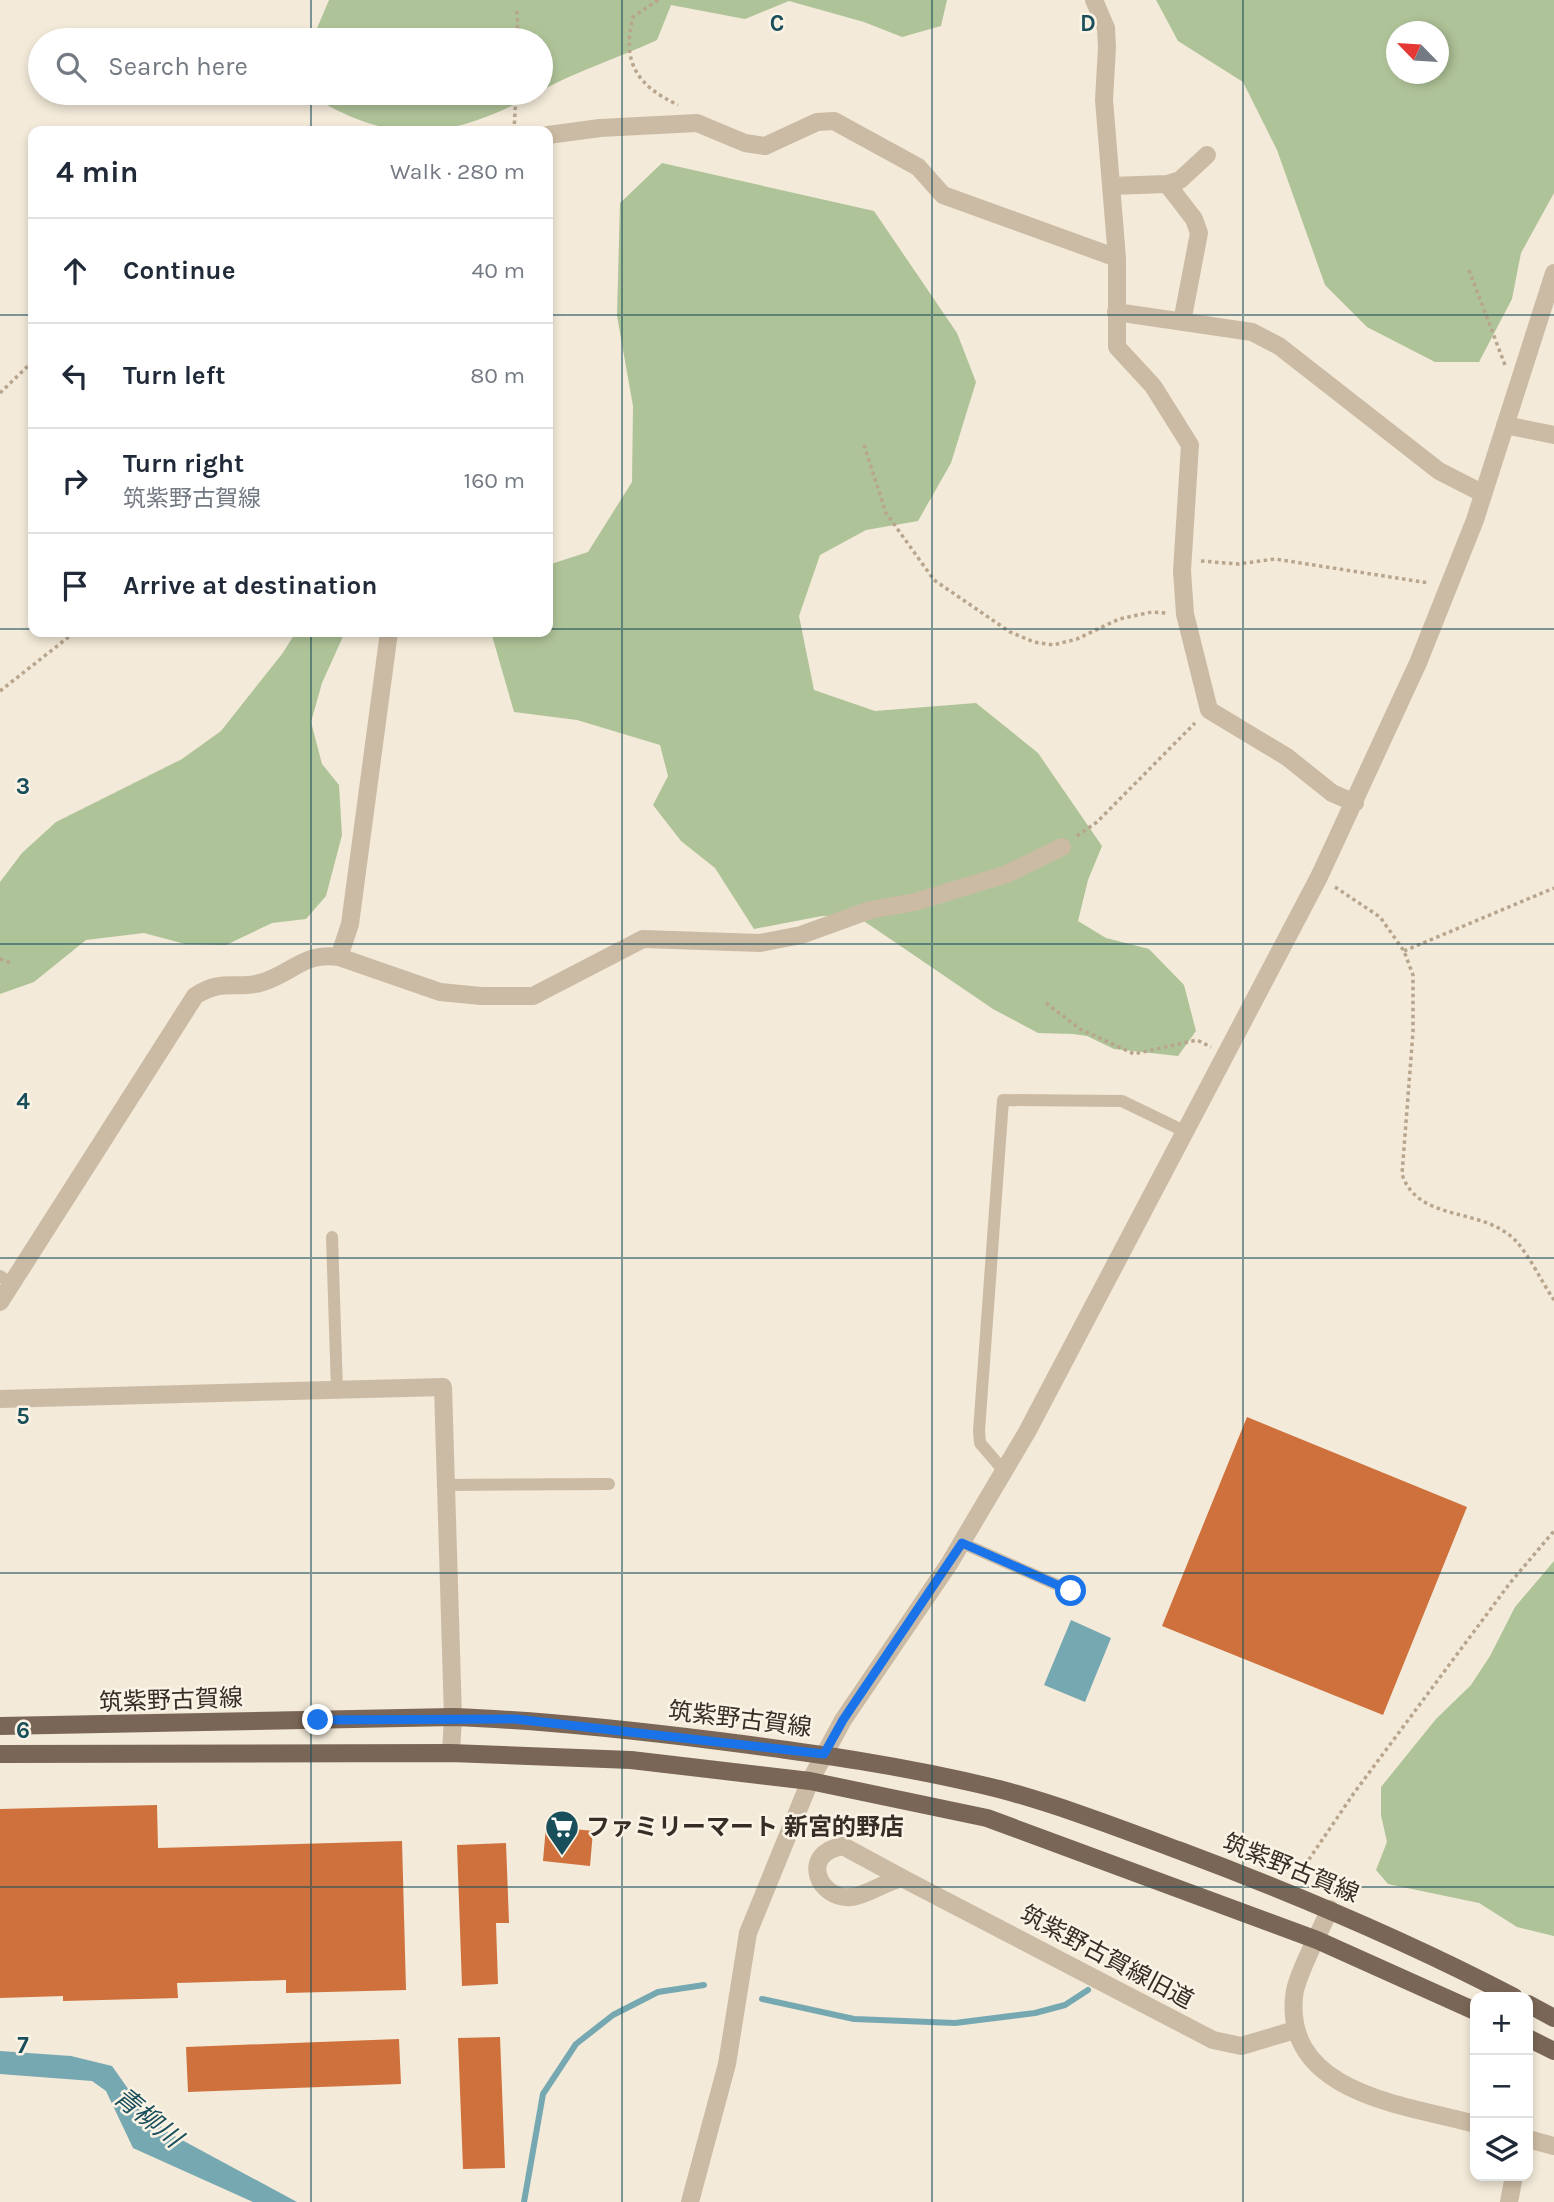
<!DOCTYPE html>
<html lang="en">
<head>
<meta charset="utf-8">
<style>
	body { margin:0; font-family:Karla,"Noto Sans JP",sans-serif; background:#f2f2f3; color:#1f2937 }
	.controls { position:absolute; right:21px; bottom:21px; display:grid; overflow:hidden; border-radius:14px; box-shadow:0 4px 10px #0003 }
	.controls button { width:63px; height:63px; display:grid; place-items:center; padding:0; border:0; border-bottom:2px solid #e0e1e3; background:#fff; color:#1f2937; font:35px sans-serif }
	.compass { position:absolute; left:1386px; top:21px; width:63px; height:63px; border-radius:50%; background:#fff; box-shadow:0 4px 10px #0003; rotate:295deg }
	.stop { position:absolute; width:21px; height:21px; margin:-16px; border:5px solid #1a73e8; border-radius:50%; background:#fff }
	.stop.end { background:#1a73e8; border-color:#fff; box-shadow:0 2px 7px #0008 }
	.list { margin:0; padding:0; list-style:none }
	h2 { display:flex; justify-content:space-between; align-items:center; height:91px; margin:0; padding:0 28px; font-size:30px }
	h2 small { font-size:23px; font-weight:400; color:#747a83 }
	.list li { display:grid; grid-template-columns:46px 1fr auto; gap:21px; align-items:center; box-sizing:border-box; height:105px; padding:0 28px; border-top:2px solid #e0e1e3 }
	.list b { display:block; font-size:26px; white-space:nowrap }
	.list p { margin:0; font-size:23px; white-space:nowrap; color:#747a83 }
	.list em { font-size:23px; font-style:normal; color:#747a83 }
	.icon { flex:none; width:38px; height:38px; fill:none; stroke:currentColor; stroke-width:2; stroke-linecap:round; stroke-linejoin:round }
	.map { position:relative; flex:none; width:1554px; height:2202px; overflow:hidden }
	.search { position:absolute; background:#fff; box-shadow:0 4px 10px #0003; left:28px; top:28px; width:525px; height:77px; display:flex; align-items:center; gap:18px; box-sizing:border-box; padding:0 24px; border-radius:38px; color:#747a83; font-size:26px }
	.panel { position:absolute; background:#fff; box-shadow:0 4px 10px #0003; left:28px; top:126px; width:525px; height:511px; border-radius:14px }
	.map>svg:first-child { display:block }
</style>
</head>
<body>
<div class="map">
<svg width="1554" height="2202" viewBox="0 0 1554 2202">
	<rect width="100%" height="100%" fill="#f3ead9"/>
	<path fill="#afc398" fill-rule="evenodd" d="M329 0H947L941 26 902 37 864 22 789 1 745 19 671 5 657 40C619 58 578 70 541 91V40H312Z
		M1156 0H1554V193L1521 253 1512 299 1479 362H1435L1367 327 1325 285 1277 150 1243 82 1178 41ZM1396 32H1438V74H1396Z
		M307 93H537C451 140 391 147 307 93Z
		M662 163 874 211 957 333 976 382 951 463 918 521 866 530 820 555 799 616 814 690 875 711 976 703 1038 753 1102 846 1088 880 1078 921 1106 938 1149 949 1184 985 1196 1031 1178 1056 1114 1049 1087 1036 1073 1034 1038 1033 993 1009 855 915 822 916 754 929 715 868 681 841 653 805 668 776 660 745 577 720 514 712 491 632H548V565L588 552 632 482 633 406 617 316 620 203Z
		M296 632H345L322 683 311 722 322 764 339 785 342 835 326 896 306 919 272 923 226 945 185 944 144 933 86 940 34 982 0 994V882L22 853 56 822 182 759 221 731 282 654Z
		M1554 1561V1936L1517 1927 1479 1903 1388 1884 1376 1870 1387 1842 1381 1815V1787L1436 1719 1471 1685 1490 1656 1515 1607Z"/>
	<path fill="#76a8b2" d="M1071 1620 1111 1638 1085 1702 1044 1685Z
		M0 2051 71 2056 112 2066 143 2110 169 2133 297 2202H253L133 2148 106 2091 92 2081 0 2074Z"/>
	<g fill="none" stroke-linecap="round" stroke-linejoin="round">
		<path stroke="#76a8b2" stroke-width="6" d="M762 1999 854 2019 955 2023 1035 2013 1065 2005 1088 1990
			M524 2202 543 2094 576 2044 613 2015 658 1992 704 1985"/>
	</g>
	<path fill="#ce713c" d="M1247 1417 1467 1507 1383 1715 1162 1626Z
		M157 1805 158 1848 402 1841 406 1990 286 1993V1980L177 1983 178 1998 63 2001V1996L0 1998V1809Z
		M546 1826 593 1831 590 1866 543 1861Z
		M506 1843 509 1923H496L498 1984 462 1986 457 1845Z
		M500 2037 505 2168 463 2169 458 2038Z
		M399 2039 401 2084 188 2092 186 2047Z"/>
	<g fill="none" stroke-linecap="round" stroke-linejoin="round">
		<path stroke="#b8a58e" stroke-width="3.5" stroke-dasharray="3.5 3.5" stroke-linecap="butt" d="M658 0 633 17C621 63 638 86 678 105
			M517 11 518 40
			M514 131 516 93
			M1469 270 1505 365
			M0 393 33 361
			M864 445 886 513 934 580 1010 632 1034 642 1053 645 1077 639 1119 619 1152 612 1166 613
			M1201 561 1238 564 1275 559 1429 583
			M0 691 75 632
			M1077 836 1097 822 1195 723
			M1335 887 1380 917 1404 951 1413 975V1032L1402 1174C1418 1223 1481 1206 1515 1240 1530 1256 1541 1281 1554 1300
			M1404 951 1554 888
			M0 959 11 963
			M1046 1003 1080 1029 1134 1054 1197 1040 1211 1047
			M1297 1877 1354 1793 1510 1583 1554 1531"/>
		<path stroke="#ccbba4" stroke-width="12" d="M332 1237 337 1390
			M0 1276 12 1284
			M1004 1471 980 1443 979 1431 1003 1100 1122 1101 1186 1132
			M446 1485 609 1484
			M962 1543 1071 1591"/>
		<path stroke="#ccbba4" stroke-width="18" d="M1094 0 1106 28 1107 47 1104 100 1117 258V347L1153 386 1190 445 1182 571 1185 614 1209 710 1287 757 1332 793 1355 803
			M548 135 600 128 697 123 745 143 765 146 817 122 834 121 918 167 943 195 1117 258
			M1167 184 1180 180 1207 155
			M1111 186 1167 184 1194 219 1199 233 1182 322
			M1116 312 1252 332 1279 346 1439 471 1482 493
			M1505 425 1554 435
			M339 957 350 924 389 632
			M0 1302 195 996C224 977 237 991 263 982 294 972 304 952 339 957L440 992 481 996H533L643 939 760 943 801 935 870 910 915 902 1007 874 1062 847
			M0 1399 443 1387 453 1717 451 1753
			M810 1781 843 1720 949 1564 1027 1432 1319 877 1418 663 1475 520 1554 273
			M843 1846 902 1878C885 1882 865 1896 851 1897 818 1900 799 1853 843 1846Z
			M1509 2202 1514 2176"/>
		<path stroke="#ccbba4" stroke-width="18" d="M902 1878 1213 2040 1241 2046 1295 2030
			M1330 1909C1321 1930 1295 1977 1294 1997 1285 2094 1406 2105 1475 2124
			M1528 2139 1554 2146
			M690 2202 727 2064 748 1933 810 1781"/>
		<path stroke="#7a6656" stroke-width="18" d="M0 1726 453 1717C542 1720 631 1730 719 1741 814 1753 906 1766 999 1789 1059 1805 1119 1828 1178 1850 1293 1893 1405 1940 1514 1997
			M0 1754 451 1753 631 1760 810 1781 987 1818 1317 1940 1475 2011
			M1528 2004 1554 2018
			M1528 2038 1554 2051"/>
	</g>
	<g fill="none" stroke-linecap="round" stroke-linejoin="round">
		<path stroke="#1a73e8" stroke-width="9" d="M318 1720 515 1719 824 1754 843 1720 962 1543 1071 1591"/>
	</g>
	<path fill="none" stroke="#194f5b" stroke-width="2" stroke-opacity="0.55" d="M311 0V40M622 0V2202M932 0V2202M1243 0V2202M311 93V131M0 315H33M548 315H1554M0 629H33M548 629H1554M311 632V2202M0 944H1554M0 1258H1554M0 1573H1554M0 1887H1554"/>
	<defs>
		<g id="supermarket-pin" transform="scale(1.75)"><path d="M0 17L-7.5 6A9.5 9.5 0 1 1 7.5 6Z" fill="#194f5b" stroke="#fbf3e5"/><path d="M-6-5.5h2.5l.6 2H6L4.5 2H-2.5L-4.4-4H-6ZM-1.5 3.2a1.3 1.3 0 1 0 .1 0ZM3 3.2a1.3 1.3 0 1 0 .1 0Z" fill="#fff"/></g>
	</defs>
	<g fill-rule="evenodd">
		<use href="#supermarket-pin" x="562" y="1827"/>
	</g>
	<g text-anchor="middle" stroke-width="5" stroke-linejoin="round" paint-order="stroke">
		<g font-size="24" fill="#372d26" stroke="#fbf3e5">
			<text transform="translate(171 1700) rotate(-2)" y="8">筑紫野古賀線</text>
			<text transform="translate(740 1719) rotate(7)" y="8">筑紫野古賀線</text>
			<text transform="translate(1291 1868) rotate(22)" y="8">筑紫野古賀線</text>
			<text transform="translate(1107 1957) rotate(28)" y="8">筑紫野古賀線旧道</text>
		</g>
		<g font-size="24" font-weight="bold" fill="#372d26" stroke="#fbf3e5" text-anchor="start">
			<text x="586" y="1835">ファミリーマート 新宮的野店</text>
		</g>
		<g font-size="26" font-style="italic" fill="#194f5b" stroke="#fbf3e5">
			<text transform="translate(148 2117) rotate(39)" y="9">青柳川</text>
		</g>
	</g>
	<g font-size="23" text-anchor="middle" font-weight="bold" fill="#194f5b" stroke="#fbf3e5" stroke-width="5" stroke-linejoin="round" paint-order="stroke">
		<text x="777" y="31">C</text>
		<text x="1088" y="31">D</text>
		<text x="23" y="794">3</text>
		<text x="23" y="1109">4</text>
		<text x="23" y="1424">5</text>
		<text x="23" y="1738">6</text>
		<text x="23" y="2053">7</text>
	</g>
</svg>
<div class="controls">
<button>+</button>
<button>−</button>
<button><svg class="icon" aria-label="layers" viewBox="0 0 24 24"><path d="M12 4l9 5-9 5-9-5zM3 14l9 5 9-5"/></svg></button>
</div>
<svg class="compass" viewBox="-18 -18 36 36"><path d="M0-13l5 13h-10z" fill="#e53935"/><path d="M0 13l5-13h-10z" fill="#747a83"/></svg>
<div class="stop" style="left:1071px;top:1591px"></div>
<div class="stop end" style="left:318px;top:1720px"></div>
<div class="search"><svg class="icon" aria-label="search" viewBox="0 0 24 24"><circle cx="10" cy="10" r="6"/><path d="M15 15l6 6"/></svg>Search here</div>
<section class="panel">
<h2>4 min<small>Walk · 280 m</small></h2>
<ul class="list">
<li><svg class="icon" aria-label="ahead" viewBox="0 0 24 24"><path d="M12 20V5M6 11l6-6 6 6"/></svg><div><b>Continue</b></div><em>40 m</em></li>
<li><svg class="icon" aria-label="left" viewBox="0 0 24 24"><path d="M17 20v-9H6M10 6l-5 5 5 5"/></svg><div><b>Turn left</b></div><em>80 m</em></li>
<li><svg class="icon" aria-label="right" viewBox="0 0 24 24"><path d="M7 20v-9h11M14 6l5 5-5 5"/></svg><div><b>Turn right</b><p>筑紫野古賀線</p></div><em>160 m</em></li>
<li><svg class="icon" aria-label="arrive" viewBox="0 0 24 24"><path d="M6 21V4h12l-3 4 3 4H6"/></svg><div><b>Arrive at destination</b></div></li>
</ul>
</section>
</div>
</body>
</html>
